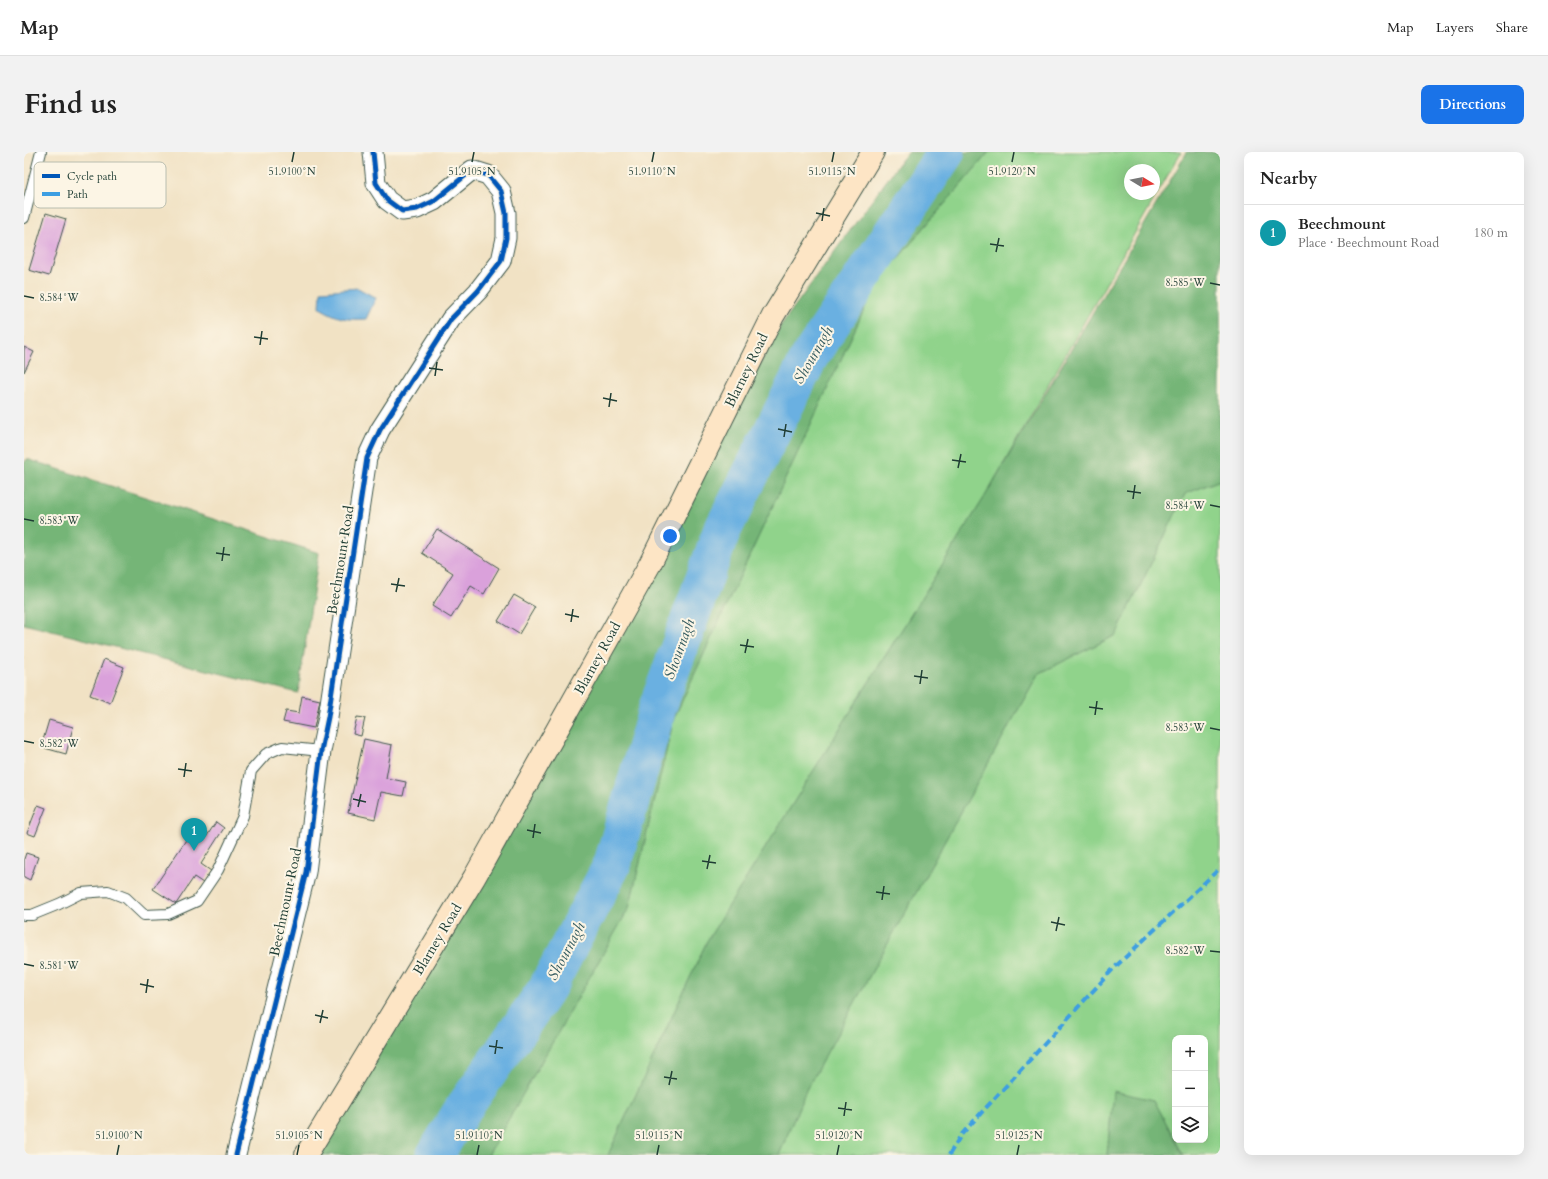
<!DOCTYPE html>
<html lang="en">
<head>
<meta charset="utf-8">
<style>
	body { margin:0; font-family:Cardo,serif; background:#f2f2f2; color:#222 }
	.controls { position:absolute; right:12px; bottom:12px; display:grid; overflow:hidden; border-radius:8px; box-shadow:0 4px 16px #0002 }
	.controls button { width:36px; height:36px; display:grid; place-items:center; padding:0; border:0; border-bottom:1px solid #e0e0e0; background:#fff; color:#222; font:20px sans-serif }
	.compass { position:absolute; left:1100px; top:12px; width:36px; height:36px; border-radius:50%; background:#fff; box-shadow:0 4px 16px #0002; rotate:100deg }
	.you { position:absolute; left:646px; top:384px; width:14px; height:14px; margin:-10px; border:3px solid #fff; border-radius:50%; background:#1a73e8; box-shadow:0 0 0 6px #1a73e833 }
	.badge { display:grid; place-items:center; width:26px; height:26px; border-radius:50%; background:#1a73e8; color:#fff; font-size:13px; font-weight:700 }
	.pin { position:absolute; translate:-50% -33px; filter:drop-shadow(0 1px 2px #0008) }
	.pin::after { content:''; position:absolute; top:21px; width:14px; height:12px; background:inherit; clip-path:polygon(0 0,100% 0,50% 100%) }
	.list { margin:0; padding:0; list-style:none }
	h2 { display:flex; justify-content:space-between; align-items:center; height:52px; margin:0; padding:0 16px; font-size:17px }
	h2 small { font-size:13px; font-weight:400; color:#767676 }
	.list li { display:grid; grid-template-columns:26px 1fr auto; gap:12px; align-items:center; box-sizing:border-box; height:56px; padding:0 16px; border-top:1px solid #e0e0e0 }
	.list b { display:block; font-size:15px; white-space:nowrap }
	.list p { margin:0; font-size:13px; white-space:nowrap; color:#767676 }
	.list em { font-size:13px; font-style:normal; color:#767676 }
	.icon { flex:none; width:22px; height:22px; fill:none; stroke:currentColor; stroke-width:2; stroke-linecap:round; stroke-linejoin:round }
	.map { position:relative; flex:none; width:1196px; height:1003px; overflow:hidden; border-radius:8px }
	header { display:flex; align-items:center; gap:24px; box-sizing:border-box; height:56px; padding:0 20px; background:#fff; border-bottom:1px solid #e0e0e0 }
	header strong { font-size:19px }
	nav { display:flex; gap:22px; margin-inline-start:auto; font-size:14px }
	.intro { display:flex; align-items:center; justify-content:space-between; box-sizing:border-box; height:96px; padding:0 24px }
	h1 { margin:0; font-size:28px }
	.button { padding:10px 18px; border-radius:8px; background:#1a73e8; color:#fff; font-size:14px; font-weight:700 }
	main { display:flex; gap:24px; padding:0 24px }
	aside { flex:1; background:#fff; border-radius:8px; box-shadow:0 4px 16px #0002 }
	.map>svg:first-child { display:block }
</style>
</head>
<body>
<header>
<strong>Map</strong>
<nav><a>Map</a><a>Layers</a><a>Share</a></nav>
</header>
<div class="intro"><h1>Find us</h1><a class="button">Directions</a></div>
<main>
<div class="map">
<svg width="1196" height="1003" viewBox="0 0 1196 1003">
	<rect width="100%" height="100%" fill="#fcf5e5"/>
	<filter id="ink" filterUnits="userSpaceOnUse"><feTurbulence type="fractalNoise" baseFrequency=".025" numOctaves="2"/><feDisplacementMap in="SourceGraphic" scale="8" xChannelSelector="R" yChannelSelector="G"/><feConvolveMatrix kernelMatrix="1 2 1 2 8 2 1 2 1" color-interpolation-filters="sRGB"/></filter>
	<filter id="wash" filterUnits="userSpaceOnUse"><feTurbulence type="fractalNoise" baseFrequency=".012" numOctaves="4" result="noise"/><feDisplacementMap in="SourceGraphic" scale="16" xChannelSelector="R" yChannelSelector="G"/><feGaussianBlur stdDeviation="0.9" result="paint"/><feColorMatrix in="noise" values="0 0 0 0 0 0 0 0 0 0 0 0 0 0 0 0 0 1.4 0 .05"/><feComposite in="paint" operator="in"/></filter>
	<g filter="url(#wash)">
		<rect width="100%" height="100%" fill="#f1e2c4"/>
		<path fill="#90d38b" stroke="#588860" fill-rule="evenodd" d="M965 0H1157L960 346 683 789 584 1003H464L605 756 650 566 852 132ZM1106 18H1130V42H1106Z
			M1196 328V1003H1159L1130 948 1089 940 1083 1003H755L782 938 1014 522 1092 483 1161 342ZM1151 886H1181V988H1151Z"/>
		<path fill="#74b577" stroke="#4a7956" d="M885 0H965L852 132 650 566 605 756 470 993 464 1003H296L513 627 757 173 879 6Z
			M1163 0H1196V328L1161 342 1092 483 1014 522 782 938 755 1003H584L683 789 960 346Z
			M3 307 295 401 274 541 0 472V311Z
			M1089 939 1130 948 1159 1003H1083Z"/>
		<path fill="#6ab0e1" stroke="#44768a" d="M334 136 352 146 342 167C321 168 315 167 296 156L297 139Z"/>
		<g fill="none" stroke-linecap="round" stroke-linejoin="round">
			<path stroke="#6ab0e1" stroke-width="38" d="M411 1003 437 960 523 836 588 713 634 554 697 381 786 204 922 0"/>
		</g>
		<g id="blocks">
			<path fill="#daa1db" d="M22 61 42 67 25 124 5 118Z
				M0 195 10 200 0 220Z
				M413 377 475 416 460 442 447 434 427 466 408 454 429 421 398 401Z
				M490 443 511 455 495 482 474 469Z
				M80 507 100 515 86 551 66 543Z
				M278 544 296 548 290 576 259 570 262 559 275 561Z
				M333 565 341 566 337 584 329 582Z
				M25 568 49 575 42 602 17 595Z
				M340 587 368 593 362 626 382 630 379 644 357 640 351 667 324 661Z
				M14 653 22 656 11 684 3 681Z
				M192 670 200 676 177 712 187 719 179 731 170 725 152 752 129 737 168 679 181 687Z
				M2 701 14 705 6 728 0 725V707Z"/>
		</g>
	</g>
	<g filter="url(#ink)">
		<use href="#blocks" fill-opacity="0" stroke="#3e564a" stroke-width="1"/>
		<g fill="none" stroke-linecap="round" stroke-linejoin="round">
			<g stroke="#3e564a" stroke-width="12">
				<path id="lane" d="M0 66 17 0
					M0 763H8L35 752 57 741 84 739 102 746 120 763 144 762 173 749 194 718 219 664 227 619 242 602 258 595 297 599"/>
			</g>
			<g stroke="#3e564a" stroke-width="21">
				<path id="street" d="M212 1003 282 720 297 599 304 565 343 306 356 278 427 167 454 139 477 109 482 86V61L477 39 464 23 448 18 410 49 393 57 378 59 363 48 352 31 349 0"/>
			</g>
			<g stroke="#3e564a" stroke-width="24">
				<path id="secondary" d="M282 1003 450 726 626 412 749 164 849 0"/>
			</g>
			<use href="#lane" stroke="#fff" stroke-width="10"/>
			<use href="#street" stroke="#fff" stroke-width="19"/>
			<use href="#secondary" stroke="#fde5c5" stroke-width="22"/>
			<path stroke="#3c9ee2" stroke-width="4" stroke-dasharray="8 4" stroke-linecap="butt" d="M925 1003 937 983 1090 816 1196 716"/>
			<g stroke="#fcf5e5" stroke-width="8">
				<path id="cycleway" d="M212 1003 282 720 297 599 304 565 343 306 356 278 427 167 454 139 477 109 482 86V61L477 39 464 23 448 18 410 49 393 57 378 59 363 48 352 31 349 0"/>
			</g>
			<use href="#cycleway" stroke="#0057b8" stroke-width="5"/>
		</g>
	</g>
	<path fill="none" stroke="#1f3d34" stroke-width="1.5" d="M268 10 270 0M448 10 450 0M628 10 630 0M808 10 810 0M988 10 990 0M792 61 806 64M798 69 800 56M966 92 980 94M972 100 975 86M1186 131 1196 133M0 144 10 146M230 185 244 187M236 193 238 179M405 216 419 218M411 224 413 210M579 246 593 249M585 255 587 241M754 277 768 280M760 285 762 272M928 308 942 310M934 316 937 302M1103 339 1117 341M1109 347 1111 333M1186 353 1196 355M0 367 10 369M192 401 206 403M198 409 200 395M367 432 381 434M372 440 375 426M541 462 555 465M547 470 549 457M716 493 730 495M721 501 724 487M890 524 904 526M896 532 898 518M1065 555 1079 557M1071 563 1073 549M1186 576 1196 578M0 589 10 591M154 617 168 619M160 625 162 611M329 647 342 650M334 655 337 642M503 678 517 681M509 686 511 672M678 709 692 711M683 717 686 703M852 740 866 742M858 748 860 734M1027 770 1041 773M1032 779 1035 765M1186 799 1196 800M0 812 10 814M116 832 130 835M122 841 124 827M291 863 304 866M296 871 299 858M465 894 479 896M471 902 473 888M640 925 653 927M645 933 648 919M814 956 828 958M820 964 822 950M93 1003 95 993M273 1003 275 993M453 1003 455 993M633 1003 635 993M813 1003 815 993M993 1003 995 993"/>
	<g text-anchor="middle" stroke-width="4" stroke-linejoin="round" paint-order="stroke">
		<g font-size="14" fill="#1f3d34" stroke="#fcf5e5">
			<text transform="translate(722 218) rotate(-64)" y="5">Blarney Road</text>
			<text transform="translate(316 408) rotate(-81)" y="5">Beechmount Road</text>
			<text transform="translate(573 506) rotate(-61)" y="5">Blarney Road</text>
			<text transform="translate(261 750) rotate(-78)" y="5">Beechmount Road</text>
			<text transform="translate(413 787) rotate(-59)" y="5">Blarney Road</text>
		</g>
		<g font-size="15" font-style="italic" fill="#325a5f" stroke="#fcf5e5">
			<text transform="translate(789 203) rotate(-60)" y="5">Shournagh</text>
			<text transform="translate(655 497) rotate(-70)" y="5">Shournagh</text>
			<text transform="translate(542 799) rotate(-62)" y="5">Shournagh</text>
		</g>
	</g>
	<rect x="10" y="10" width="132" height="46" rx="6" fill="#fcf5e5" stroke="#babeb0" stroke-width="1"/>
	<rect x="18" y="22" width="18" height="4" fill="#0057b8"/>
	<rect x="18" y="40" width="18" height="4" fill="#3c9ee2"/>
	<g font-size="11" fill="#1f3d34">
		<text x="43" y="28">Cycle path</text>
		<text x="43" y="46">Path</text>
	</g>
	<g font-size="10" text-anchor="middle" fill="#1f3d34" stroke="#fcf5e5" stroke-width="4" stroke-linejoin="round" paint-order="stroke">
		<text x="268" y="23">51.9100°N</text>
		<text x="448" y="23">51.9105°N</text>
		<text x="628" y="23">51.9110°N</text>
		<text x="808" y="23">51.9115°N</text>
		<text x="988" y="23">51.9120°N</text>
		<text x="1161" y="134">8.585°W</text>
		<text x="35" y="149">8.584°W</text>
		<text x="1161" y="357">8.584°W</text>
		<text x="35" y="372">8.583°W</text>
		<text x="1161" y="579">8.583°W</text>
		<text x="35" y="595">8.582°W</text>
		<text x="1161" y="802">8.582°W</text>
		<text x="35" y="817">8.581°W</text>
		<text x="95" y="987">51.9100°N</text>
		<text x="275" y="987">51.9105°N</text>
		<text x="455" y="987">51.9110°N</text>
		<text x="635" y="987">51.9115°N</text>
		<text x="815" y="987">51.9120°N</text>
		<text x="995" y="987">51.9125°N</text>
	</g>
</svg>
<div class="controls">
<button>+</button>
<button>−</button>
<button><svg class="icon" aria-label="layers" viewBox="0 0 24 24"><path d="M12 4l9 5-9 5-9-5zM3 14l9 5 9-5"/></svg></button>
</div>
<svg class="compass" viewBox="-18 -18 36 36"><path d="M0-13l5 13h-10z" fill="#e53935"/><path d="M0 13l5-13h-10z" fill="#767676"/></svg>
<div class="you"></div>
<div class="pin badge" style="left:170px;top:699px;background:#0f9aa8">1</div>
</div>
<aside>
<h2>Nearby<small></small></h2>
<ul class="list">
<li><span class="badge" style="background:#0f9aa8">1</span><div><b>Beechmount</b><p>Place · Beechmount Road</p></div><em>180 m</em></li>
</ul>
</aside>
</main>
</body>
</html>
